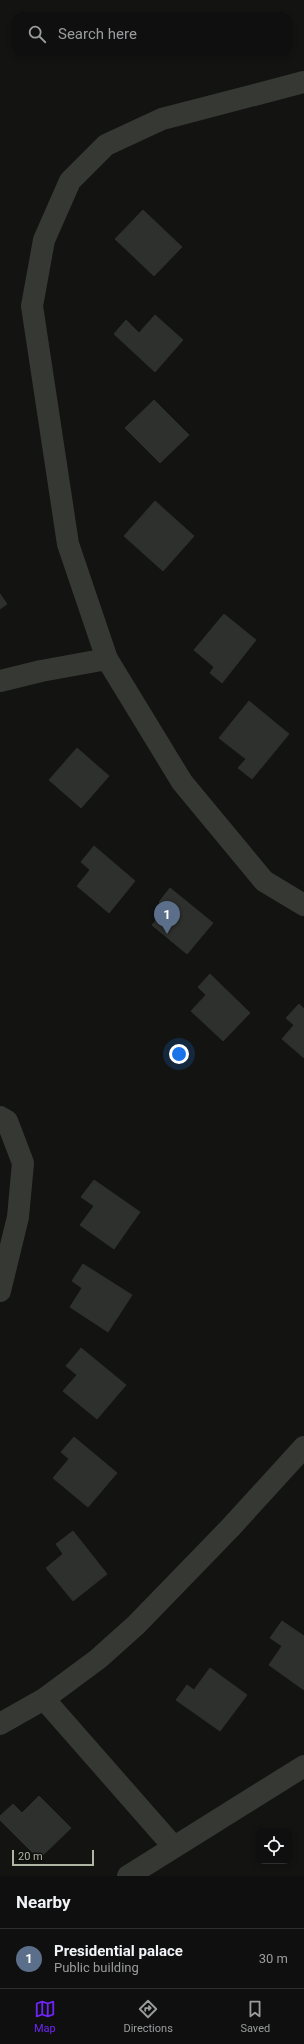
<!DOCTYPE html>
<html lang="en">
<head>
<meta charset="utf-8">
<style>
	body { margin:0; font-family:Roboto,sans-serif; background:#171817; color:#f1f3f6 }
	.controls { position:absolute; right:12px; bottom:12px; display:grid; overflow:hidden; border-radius:8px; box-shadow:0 2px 6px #0003 }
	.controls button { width:36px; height:36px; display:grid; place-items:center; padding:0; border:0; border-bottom:1px solid #2e2f2e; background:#0e0f0e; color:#f1f3f6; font:20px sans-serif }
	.scale { position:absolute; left:12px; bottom:10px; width:82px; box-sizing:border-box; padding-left:4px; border:2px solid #aeb5a3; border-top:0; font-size:11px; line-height:14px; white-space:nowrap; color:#aeb5a3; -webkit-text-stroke:3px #0e0f0d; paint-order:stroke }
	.you { position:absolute; left:179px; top:1054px; width:14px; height:14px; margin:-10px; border:3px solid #fff; border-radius:50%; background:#1a73e8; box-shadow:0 0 0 6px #1a73e833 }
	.badge { display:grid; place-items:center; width:26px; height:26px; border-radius:50%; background:#6f25f9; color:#fff; font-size:13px; font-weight:700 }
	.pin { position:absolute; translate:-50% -33px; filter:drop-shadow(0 1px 2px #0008) }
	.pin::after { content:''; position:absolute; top:21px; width:14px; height:12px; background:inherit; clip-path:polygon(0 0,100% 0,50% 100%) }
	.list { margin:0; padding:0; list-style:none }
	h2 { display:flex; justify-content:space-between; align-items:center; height:52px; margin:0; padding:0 16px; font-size:17px }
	h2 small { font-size:13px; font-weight:400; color:#9b9c9e }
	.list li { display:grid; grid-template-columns:26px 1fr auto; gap:12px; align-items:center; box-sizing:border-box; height:60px; padding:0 16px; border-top:1px solid #2e2f2e }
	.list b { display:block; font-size:15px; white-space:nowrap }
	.list p { margin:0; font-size:13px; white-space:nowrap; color:#9b9c9e }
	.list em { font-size:13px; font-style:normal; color:#9b9c9e }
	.icon { flex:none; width:22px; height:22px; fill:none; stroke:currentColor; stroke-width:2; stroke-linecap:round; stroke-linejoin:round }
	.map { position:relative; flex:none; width:304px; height:1876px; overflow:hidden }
	.search { position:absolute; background:#0e0f0e; box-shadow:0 2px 6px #0003; left:12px; right:12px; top:12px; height:44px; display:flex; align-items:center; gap:10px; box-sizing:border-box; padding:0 14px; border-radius:12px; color:#9b9c9e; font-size:15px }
	.sheet { height:112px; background:#0e0f0e }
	nav { display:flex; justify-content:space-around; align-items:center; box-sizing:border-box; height:56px; border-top:1px solid #2e2f2e; background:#0e0f0e; font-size:11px; color:#9b9c9e }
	nav a { display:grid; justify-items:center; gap:2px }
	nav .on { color:#6f25f9 }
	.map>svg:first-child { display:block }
</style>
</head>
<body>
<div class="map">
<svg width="304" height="1876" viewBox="0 0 304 1876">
	<rect width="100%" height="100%" fill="#131412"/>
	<path fill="#2e302d" stroke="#2d302c" d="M143 210 182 247 154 276 115 239Z
		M155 315 183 340 155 372 114 334 126 320 139 333Z
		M154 400 189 435 160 463 125 428Z
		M155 501 194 536 163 571 124 536Z
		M0 594 7 604 0 609Z
		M224 614 256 640 222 683 210 673 214 667 194 650Z
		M249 701 289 734 252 779 238 768 246 759 219 738Z
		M77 748 109 776 81 808 49 780Z
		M94 846 135 881 109 913 77 886 90 870 81 862Z
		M170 888 213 923 187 954 152 925 166 908 159 902Z
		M210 974 250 1013 223 1041 191 1011 206 995 198 987Z
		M299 1004 304 1009V1058L282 1039 294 1025 286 1018Z
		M94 1180 140 1212 114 1249 80 1225 94 1206 81 1197Z
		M83 1264 132 1295 108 1332 70 1307 82 1288 72 1281Z
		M81 1348 126 1385 97 1419 63 1391 77 1375 66 1366Z
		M74 1437 117 1473 88 1507 53 1478 69 1459 61 1452Z
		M73 1531 107 1574 73 1601 46 1568 63 1554 56 1544Z
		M282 1621 304 1636V1690L269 1665 282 1646 270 1638Z
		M210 1668 247 1695 220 1731 176 1700 187 1685 194 1690Z
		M39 1796 71 1828 39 1859 0 1820V1816L13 1804 22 1813Z"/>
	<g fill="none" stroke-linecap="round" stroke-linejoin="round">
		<path stroke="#363933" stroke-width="22" d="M304 82 162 119 106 145 70 181 44 240 32 306 68 544 107 659 182 782 264 881 304 905
			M0 681 41 671 107 659
			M0 1117 7 1121 23 1163 18 1217 0 1291
			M44 1699 173 1846
			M0 1724 44 1699 98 1659 136 1625 231 1527 304 1447
			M128 1876 304 1766"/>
	</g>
</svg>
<div class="controls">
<button><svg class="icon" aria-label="locate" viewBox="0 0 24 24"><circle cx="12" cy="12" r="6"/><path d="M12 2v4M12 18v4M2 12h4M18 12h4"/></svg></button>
</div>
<div class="scale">20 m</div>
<div class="you"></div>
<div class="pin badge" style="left:167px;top:934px;background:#5c6f8a">1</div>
<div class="search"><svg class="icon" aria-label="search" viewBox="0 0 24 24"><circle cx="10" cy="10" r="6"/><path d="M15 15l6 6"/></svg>Search here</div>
</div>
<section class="sheet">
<h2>Nearby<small></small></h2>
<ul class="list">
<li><span class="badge" style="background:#5c6f8a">1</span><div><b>Presidential palace</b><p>Public building</p></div><em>30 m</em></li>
</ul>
</section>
<nav>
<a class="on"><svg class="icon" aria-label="map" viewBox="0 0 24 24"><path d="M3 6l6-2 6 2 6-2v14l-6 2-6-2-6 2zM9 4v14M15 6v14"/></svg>Map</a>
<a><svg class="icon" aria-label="directions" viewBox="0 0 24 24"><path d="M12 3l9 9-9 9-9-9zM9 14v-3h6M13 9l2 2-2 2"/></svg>Directions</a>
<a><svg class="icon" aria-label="saved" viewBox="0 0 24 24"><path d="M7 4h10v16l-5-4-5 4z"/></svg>Saved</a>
</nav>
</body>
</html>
